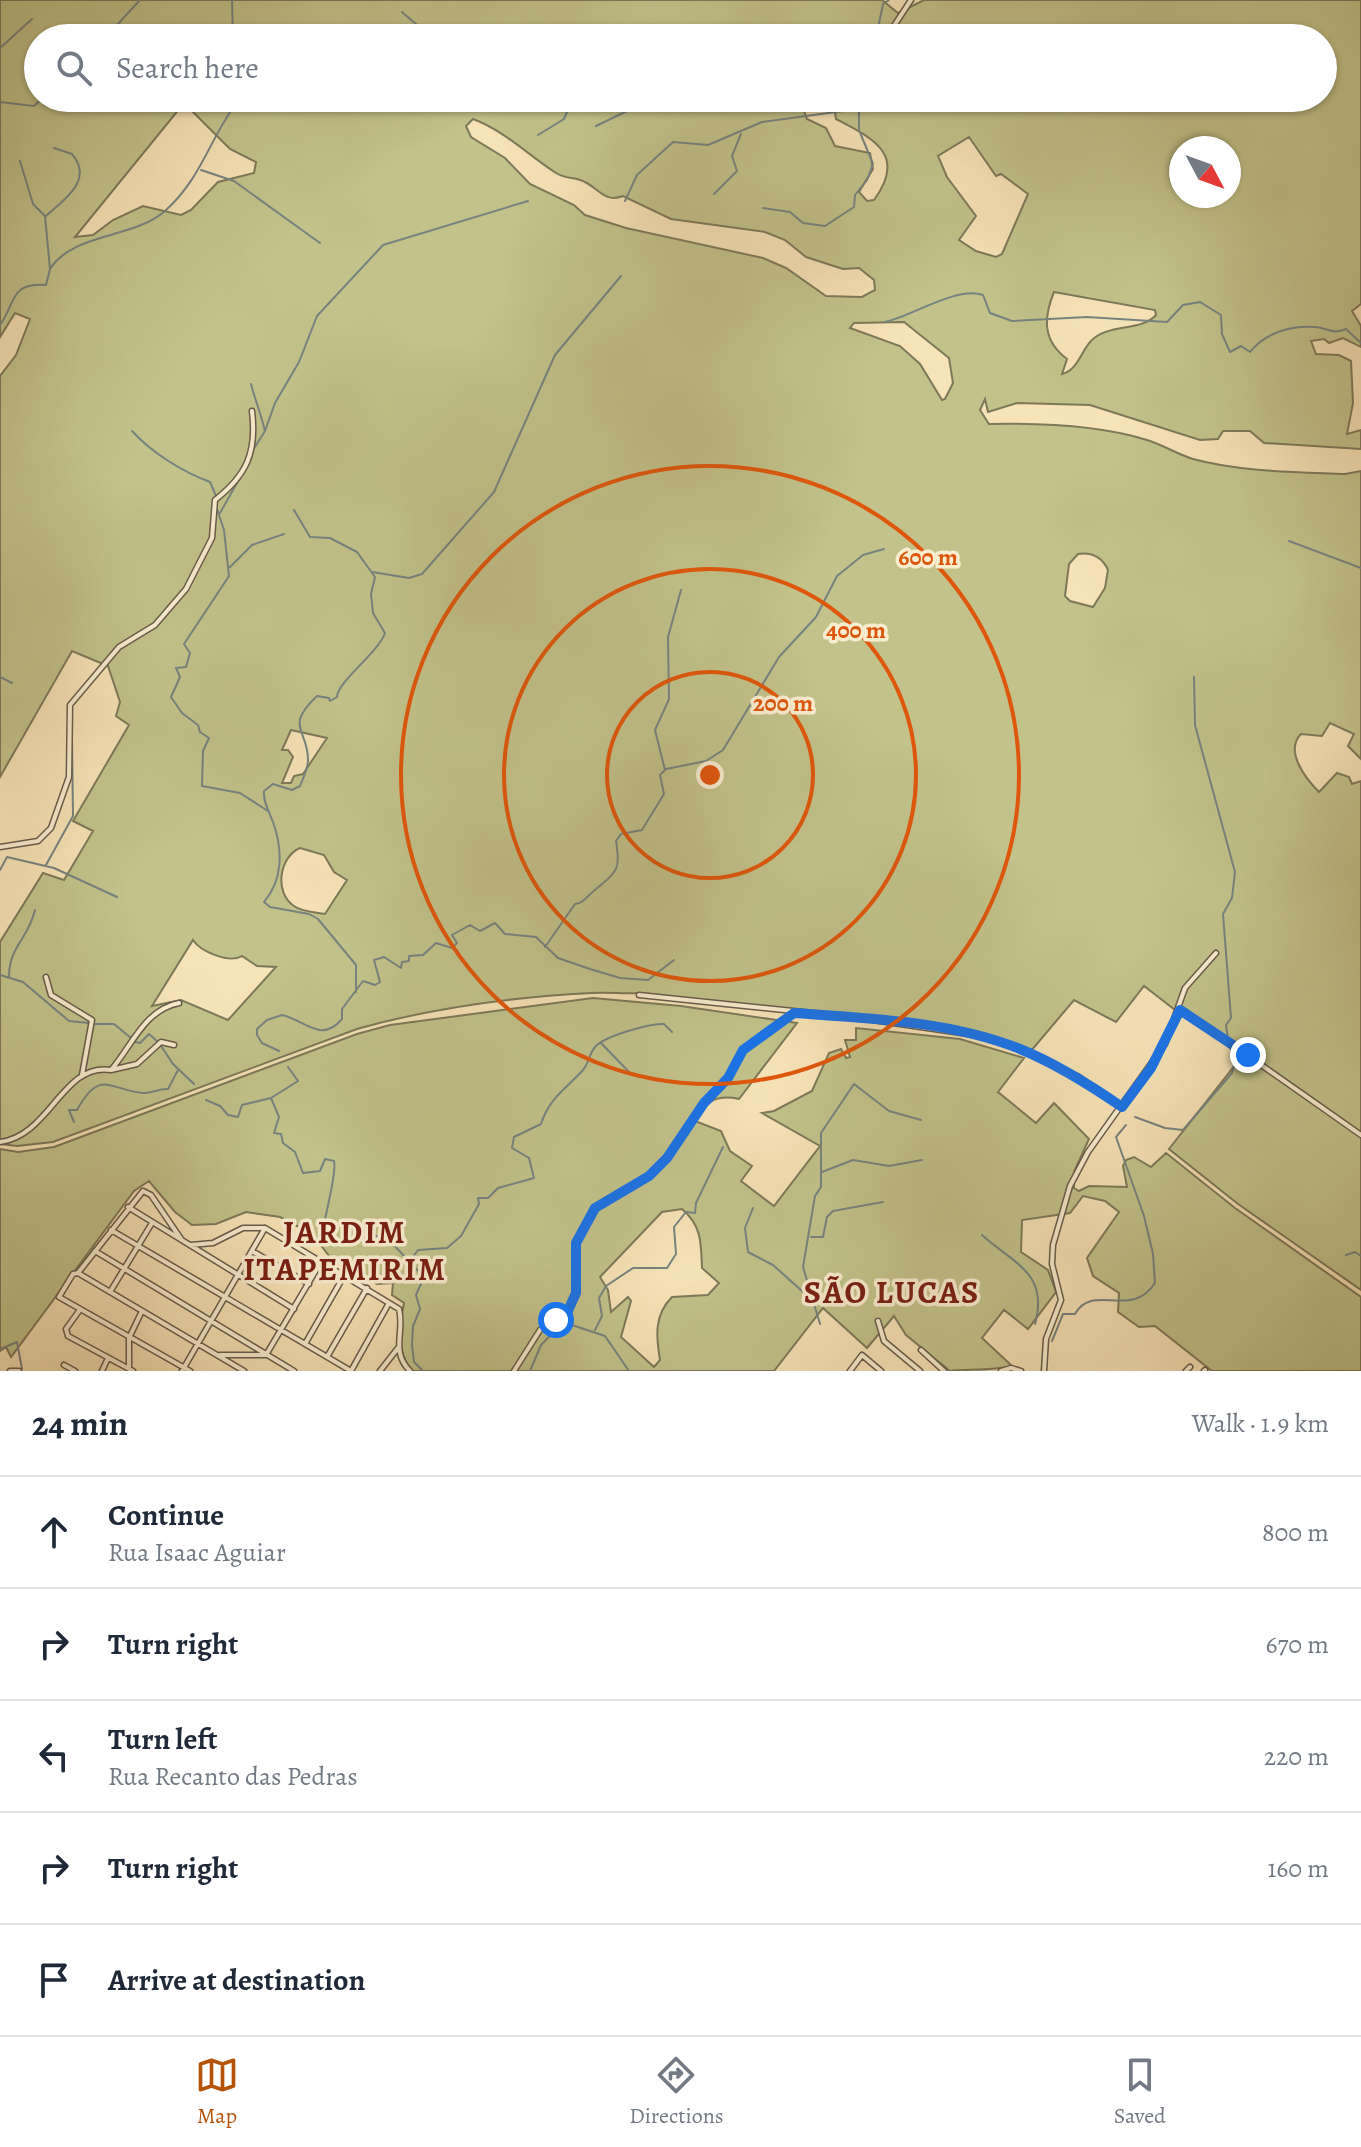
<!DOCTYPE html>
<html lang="en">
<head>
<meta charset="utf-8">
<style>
	body { margin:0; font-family:Alegreya,serif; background:#f6f6f7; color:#1f2937 }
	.compass { position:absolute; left:1169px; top:136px; width:72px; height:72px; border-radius:50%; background:#fff; box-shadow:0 2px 6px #0004; rotate:131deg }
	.stop { position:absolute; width:24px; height:24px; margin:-18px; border:6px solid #1a73e8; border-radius:50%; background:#fff }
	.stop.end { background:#1a73e8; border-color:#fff; box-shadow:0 2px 8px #0008 }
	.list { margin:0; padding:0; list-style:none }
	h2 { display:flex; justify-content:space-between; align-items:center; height:104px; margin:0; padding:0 32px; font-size:34px }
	h2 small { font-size:26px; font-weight:400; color:#747a83 }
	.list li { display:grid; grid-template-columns:52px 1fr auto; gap:24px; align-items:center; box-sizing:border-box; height:112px; padding:0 32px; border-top:2px solid #e0e1e3 }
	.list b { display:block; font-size:30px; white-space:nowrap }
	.list p { margin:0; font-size:26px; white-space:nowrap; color:#747a83 }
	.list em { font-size:26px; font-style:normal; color:#747a83 }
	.icon { flex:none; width:44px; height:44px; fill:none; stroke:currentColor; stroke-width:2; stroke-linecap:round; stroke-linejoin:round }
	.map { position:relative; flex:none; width:1361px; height:1371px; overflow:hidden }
	.search { position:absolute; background:#fff; box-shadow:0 2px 6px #0004; left:24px; right:24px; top:24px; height:88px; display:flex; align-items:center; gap:20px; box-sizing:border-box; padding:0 28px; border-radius:44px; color:#747a83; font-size:30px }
	.sheet { height:664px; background:#fff }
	nav { display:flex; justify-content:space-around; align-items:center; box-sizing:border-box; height:112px; border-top:2px solid #e0e1e3; background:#fff; font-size:22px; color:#747a83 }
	nav a { display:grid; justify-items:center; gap:4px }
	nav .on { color:#b45309 }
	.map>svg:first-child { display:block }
</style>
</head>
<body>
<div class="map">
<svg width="1361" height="1371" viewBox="0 0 1361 1371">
	<rect width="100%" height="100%" fill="#f6e3b7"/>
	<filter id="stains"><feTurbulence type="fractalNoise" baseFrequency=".0025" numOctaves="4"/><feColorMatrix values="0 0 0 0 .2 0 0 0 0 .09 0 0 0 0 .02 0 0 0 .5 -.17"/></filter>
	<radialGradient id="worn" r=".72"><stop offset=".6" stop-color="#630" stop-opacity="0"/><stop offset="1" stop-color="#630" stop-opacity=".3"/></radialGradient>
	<path fill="#c2c28a" stroke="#7e7959" stroke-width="2" fill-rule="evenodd" d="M0 0H882L898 13 924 0H1361V304L1352 311 1361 326V347L1343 338 1329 343 1324 339 1311 341 1316 354 1339 355 1351 361 1353 403 1347 434 1361 430V449L1264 443 1250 431H1223L1218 439 1200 440 1090 405 1017 403 988 412 985 399 980 410 989 424C1040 423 1099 425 1147 440 1163 445 1177 454 1193 459 1241 472 1296 472 1345 474L1361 471V759L1348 746 1354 734 1330 723 1322 736 1301 734C1284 751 1306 779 1319 792L1337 773 1349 777 1352 784 1361 781V1290L1238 1204 1169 1149 1246 1051 1184 1017 1144 986 1116 1022 1074 1000 1031 1051 1012 1042 942 1027 641 993C625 994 608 992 591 993 514 997 431 1008 357 1029L53 1142 17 1146 0 1144V942L43 873 64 880 93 831 73 821 129 725 116 716 120 702 108 666 72 651 0 777V376L16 355 30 319 15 313 0 337ZM38 38H1323V98H38ZM819 100 834 107 836 119C872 138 908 154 874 200L867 201 859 192 873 169 870 153 835 146 826 128 807 119 803 108 814 106ZM184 103 230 149 256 162 254 173 218 182 191 210 181 215 143 206 113 220 93 235 75 237ZM473 119C505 131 528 155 556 173 565 179 576 177 585 182 599 189 605 203 623 196L671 219 765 232 785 240 806 257 843 269 859 268 874 280 875 290 862 297 826 296 786 268 763 258 626 228 585 215 574 205 530 184 505 158 471 137 466 126ZM969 137 996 176 1001 174 1028 194 1002 254 996 257 976 251 959 240 976 216 947 177 938 156ZM1181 148H1229V196H1181ZM1054 292 1155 310 1156 315C1141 332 1108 323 1091 341 1081 351 1078 370 1062 374L1067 359C1043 341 1043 319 1054 292ZM904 322 949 358 953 383 945 399 942 400 920 364 900 346 850 328 854 323ZM1078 554C1092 552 1102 557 1108 570L1105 588 1093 607 1070 601 1065 596 1069 564ZM291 730 327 738 303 774 294 776 291 783H282L293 757 288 750H282ZM300 848 324 855 334 872 347 880 325 914C315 912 302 912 294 906 274 893 279 857 300 848ZM193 940C200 951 229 964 242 956L257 966 276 967 228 1020 181 1000 152 1006Z
		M593 998 681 1006 797 1023 739 1099C715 1094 706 1102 695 1121L721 1131 730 1151 752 1166 741 1181 774 1206 820 1146 762 1113 774 1111 812 1091 829 1053 841 1049 846 1058 850 1057 845 1040H856V1028L960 1039 1024 1058 998 1092 1036 1123 1054 1103 1089 1139 1074 1172V1188L1079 1191 1089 1186 1127 1187 1123 1166 1126 1160 1134 1157 1151 1167 1166 1153 1235 1208 1361 1297V1371H1212L1155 1326 1139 1327 1118 1312 1119 1293 1093 1276 1087 1258 1119 1212 1105 1201 1083 1196 1070 1213 1022 1220 1021 1252 1048 1270 1056 1292 1028 1329 1004 1310 982 1338 1012 1366C991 1371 968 1369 950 1371L906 1335 894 1316 867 1348 823 1308 774 1371H412C396 1352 399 1327 404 1303L392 1295 393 1283 377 1284 330 1257 312 1234 280 1217 246 1212 216 1224 192 1225 175 1212 149 1181 134 1191 11 1357 6 1347 0 1351V1149L18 1152 54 1147 357 1034 390 1025ZM682 1209C702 1226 701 1243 702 1268L719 1283 708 1295 672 1297C654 1315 656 1336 660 1360L654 1367 621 1337 631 1301 628 1297 611 1312 608 1290 600 1277 662 1212Z"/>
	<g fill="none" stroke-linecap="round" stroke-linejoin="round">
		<path stroke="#788380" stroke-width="2" d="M232 0 233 38
			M402 12 432 38
			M105 38 140 0
			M292 38 303 27
			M728 38 736 34 748 37 793 26 839 38
			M876 38 883 4 889 0
			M0 48 32 19
			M0 102 34 106 43 98
			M596 126 627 111 638 98
			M538 135 564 119 569 107 585 98
			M201 170 234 181 320 243
			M714 194 737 171 732 156 741 134
			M625 201 637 175 673 142 708 145 762 122 858 109
			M763 208 790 212 803 223 825 226 854 207 855 195 867 180 873 164 859 130V98
			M46 216C65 199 94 180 72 154L54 148
			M50 269C74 232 133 239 165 211 203 177 210 136 240 98
			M885 322C913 316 956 286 983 295L990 313 1012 321 1087 317 1167 322 1183 305 1200 302 1221 315 1222 334 1230 352 1241 346 1250 352C1265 333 1291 325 1315 327 1328 328 1333 335 1346 329L1361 343
			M0 325C17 301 9 283 46 285L50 269 45 216 33 204 20 161
			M251 384C255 400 261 414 265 431
			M132 431C152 453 183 472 210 482L216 496
			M253 450 265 431 275 403 299 362 317 316 383 245 528 201
			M216 506 224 530 229 576 184 644 190 653 186 667 176 668 180 677 171 697 182 713 198 725 200 732 209 738 203 751 202 786 240 793 268 811
			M294 510 310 537 330 538 357 552 375 577 371 594 373 613 385 633C378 653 337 682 337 697L330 701 329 698 317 696C284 727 308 729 308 760 308 769 303 778 300 786L292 790 273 784 264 791C263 802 269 811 273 822 283 850 283 880 264 902L270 907 309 914 318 919 356 965V992
			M220 513 246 467
			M1289 541 1361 568
			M230 567 252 545 284 534
			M372 572 409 578 422 574 494 492 555 355 621 276
			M0 677 12 683
			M1194 677 1195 725 1235 872 1232 898 1223 914 1231 1018 1226 1025 1228 1039
			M666 769 706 761 723 750 779 657 816 617 837 576 863 555 884 549
			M46 865 73 816 72 741
			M0 870 7 857 54 868 117 897
			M545 947 575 904C584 903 587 896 595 890 617 871 621 871 616 841L621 834 642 830 664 794 660 775 665 770 655 730 669 699 668 637 681 590
			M0 975 23 982 69 1021 89 1023
			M9 977C9 946 28 940 35 910
			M94 1024H114L131 1038
			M135 1042 140 1043 149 1034 157 1041
			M601 1043 630 1073
			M161 1046 173 1064 194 1084
			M279 1051 262 1043 257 1035V1029L267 1020 282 1015C305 1020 321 1044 342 1019V1009L363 981 375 985 380 982 374 960 384 957 401 968 402 962 409 961V956L423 955 436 943 452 948 457 943 452 935 470 925 480 931 495 923 505 934 536 937 558 958 590 969 620 978 648 980 674 960
			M271 1098 279 1117 274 1133 281 1134 283 1143 295 1152 303 1173 320 1171 325 1159 334 1161C337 1171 327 1207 325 1220L389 1240 424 1277 416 1295 420 1309 413 1326 412 1345 414 1362 423 1371
			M206 1100 220 1106 228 1115 238 1117 242 1105 271 1098 298 1081 288 1067
			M1135 1117 1165 1128 1183 1130 1232 1073 1235 1063 1230 1045
			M74 1122 69 1110H77C100 1068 110 1090 143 1093 152 1094 159 1088 168 1089L178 1070
			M822 1172 853 1160 889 1166 922 1160
			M753 1208 745 1228 748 1252 773 1265 812 1300
			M982 1235C1014 1264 1049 1273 1035 1324
			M811 1237H823L827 1217 833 1211 883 1202
			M1346 1255 1355 1252 1361 1256
			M409 1262 418 1250 447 1248 461 1236 479 1204 478 1198H488L498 1188 534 1178 529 1158 512 1148 514 1137 541 1124C549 1098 566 1089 583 1070 589 1063 589 1054 595 1047 604 1036 651 1023 664 1024L672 1032
			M820 1324 803 1267 815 1196 821 1187V1133L854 1084 889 1111 921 1120
			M595 1330 602 1316 599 1298 606 1286 633 1268H667L676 1254 674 1227 686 1212 695 1213 696 1203 723 1147
			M1052 1341 1063 1314H1075C1093 1282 1131 1320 1155 1283L1153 1254 1144 1216 1116 1137 1126 1125
			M0 1349 17 1342 22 1369
			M455 1371H475
			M530 1371 541 1345 563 1322 605 1336 629 1371"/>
		<g stroke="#695d4c" stroke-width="7">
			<path id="street" d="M886 38 911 0
				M0 847 38 841 51 828 69 777 70 705 119 647 155 625 186 589 212 538 215 500C247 475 257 452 252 411
				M46 977 51 995 92 1020 82 1075
				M639 995 852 1017 975 1035 1018 1048 1079 1077 1122 1107
				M1177 1013 1183 1010 1361 1135
				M111 1070 137 1064 161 1042 174 1045
				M0 1142C50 1136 63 1062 111 1070 132 1046 144 1010 179 1003
				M128 1207 294 1309
				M111 1230 351 1371
				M181 1239 151 1195 143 1191 78 1273 73 1274 59 1297 190 1371
				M191 1245 213 1243 243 1228H265L399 1309C405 1332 390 1351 410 1371
				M95 1251 294 1371
				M252 1251 309 1284
				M78 1273 244 1371
				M110 1292 152 1223
				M79 1311 66 1329 68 1336 133 1371
				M878 1321 884 1341 920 1371
				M305 1344 345 1274
				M921 1350 944 1371
				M220 1355H266L322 1260
				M327 1357 367 1288
				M64 1365 75 1371
				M129 1368V1338L141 1313
				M10 1371H19
				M102 1371 108 1358
				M182 1371 265 1228
				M351 1371 389 1303
				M380 1371 398 1348
				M514 1371 540 1330 569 1311 577 1288 576 1243 595 1208 649 1176 667 1158 704 1103 728 1078 743 1050 794 1013
				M850 1371 862 1355 881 1371
				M1001 1371 1011 1368 1021 1371
				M1044 1371 1046 1339 1061 1300 1052 1264 1053 1245 1070 1186 1088 1152 1165 1044 1185 988 1216 953
				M1186 1371 1190 1367
				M1204 1371 1205 1370"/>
		</g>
		<use href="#street" stroke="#f9edd0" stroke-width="4"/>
	</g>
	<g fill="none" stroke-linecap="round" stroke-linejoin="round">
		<path stroke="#1a73e8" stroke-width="10" d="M556 1320 566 1315 576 1293V1243L595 1208 649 1176 667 1158 704 1103 728 1078 743 1050 794 1013C867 1018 951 1021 1020 1049 1057 1064 1090 1085 1122 1107L1151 1068 1180 1010 1248 1055"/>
	</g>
	<g fill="none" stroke="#df570d" stroke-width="4">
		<circle cx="710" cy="775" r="103"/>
		<circle cx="710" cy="775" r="206"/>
		<circle cx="710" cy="775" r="309"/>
	</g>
	<g text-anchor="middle" stroke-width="7" stroke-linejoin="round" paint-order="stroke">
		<g font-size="32" font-weight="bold" letter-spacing="2" fill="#7a1f14" stroke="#f9edd0">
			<text x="345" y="1243">JARDIM<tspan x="345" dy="37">ITAPEMIRIM</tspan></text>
			<text x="892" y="1303">SÃO LUCAS</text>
		</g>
	</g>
	<circle cx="710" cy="775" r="12" fill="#df570d" stroke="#f9edd0" stroke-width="4"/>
	<g font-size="24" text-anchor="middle" font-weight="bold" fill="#df570d" stroke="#f9edd0" stroke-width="7" stroke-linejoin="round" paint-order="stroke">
		<text x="928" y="565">600 m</text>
		<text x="856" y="638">400 m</text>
		<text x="783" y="711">200 m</text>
	</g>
	<rect width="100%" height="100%" filter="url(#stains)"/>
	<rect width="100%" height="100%" fill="url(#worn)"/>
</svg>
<svg class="compass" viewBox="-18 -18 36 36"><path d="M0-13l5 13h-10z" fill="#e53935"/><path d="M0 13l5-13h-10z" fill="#747a83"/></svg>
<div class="stop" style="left:556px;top:1320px"></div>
<div class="stop end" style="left:1248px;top:1055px"></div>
<div class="search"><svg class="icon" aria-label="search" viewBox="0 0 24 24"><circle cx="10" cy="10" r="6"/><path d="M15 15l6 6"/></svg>Search here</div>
</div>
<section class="sheet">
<h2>24 min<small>Walk · 1.9 km</small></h2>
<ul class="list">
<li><svg class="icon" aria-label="ahead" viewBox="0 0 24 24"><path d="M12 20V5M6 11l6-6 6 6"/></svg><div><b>Continue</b><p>Rua Isaac Aguiar</p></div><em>800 m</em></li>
<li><svg class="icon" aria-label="right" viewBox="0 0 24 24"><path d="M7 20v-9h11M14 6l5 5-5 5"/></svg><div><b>Turn right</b></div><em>670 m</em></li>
<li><svg class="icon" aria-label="left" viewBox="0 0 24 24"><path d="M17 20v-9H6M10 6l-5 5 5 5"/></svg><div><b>Turn left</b><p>Rua Recanto das Pedras</p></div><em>220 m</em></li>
<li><svg class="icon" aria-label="right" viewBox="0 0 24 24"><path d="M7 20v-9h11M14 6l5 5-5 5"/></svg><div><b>Turn right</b></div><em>160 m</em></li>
<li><svg class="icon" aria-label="arrive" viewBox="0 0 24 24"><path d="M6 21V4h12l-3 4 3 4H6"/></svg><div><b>Arrive at destination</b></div></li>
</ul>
</section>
<nav>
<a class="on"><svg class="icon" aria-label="map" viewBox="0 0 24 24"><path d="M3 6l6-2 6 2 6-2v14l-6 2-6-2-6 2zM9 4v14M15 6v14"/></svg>Map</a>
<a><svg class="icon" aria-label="directions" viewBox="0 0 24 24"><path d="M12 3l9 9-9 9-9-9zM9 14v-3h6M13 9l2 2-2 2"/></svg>Directions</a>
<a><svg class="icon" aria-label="saved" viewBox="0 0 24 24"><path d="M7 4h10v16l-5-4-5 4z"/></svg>Saved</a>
</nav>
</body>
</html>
